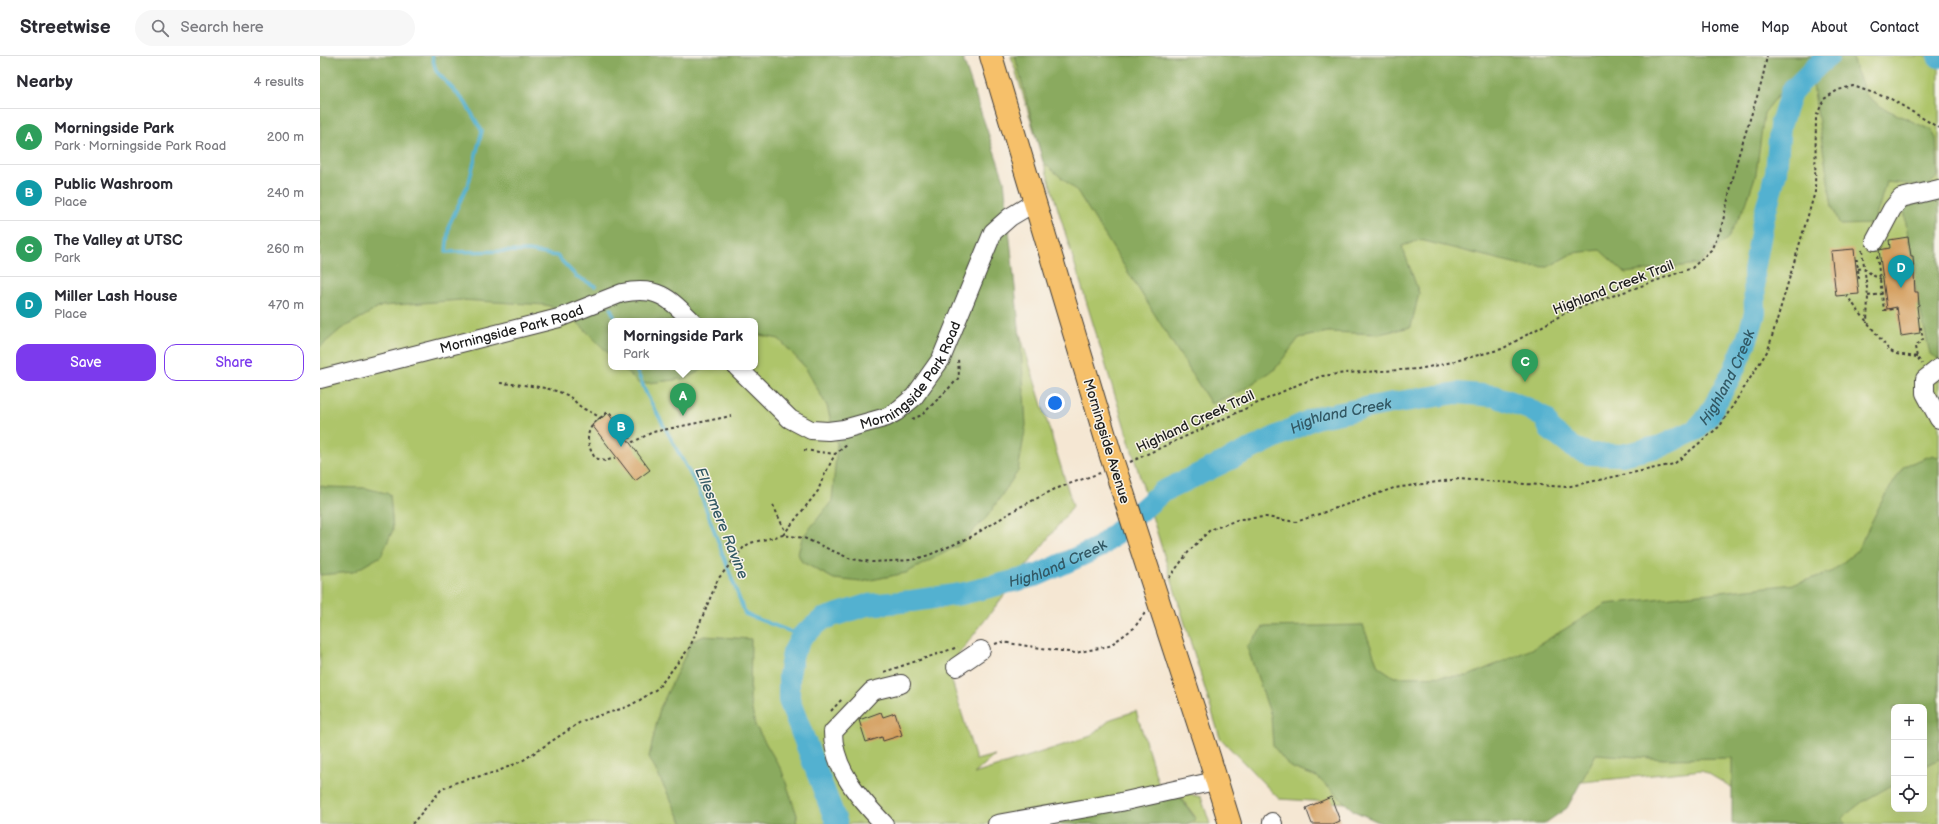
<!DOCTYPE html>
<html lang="en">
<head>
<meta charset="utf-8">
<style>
	body { margin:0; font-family:"Balsamiq Sans",sans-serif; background:#f7f7f7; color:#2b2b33 }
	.controls { position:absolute; right:12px; bottom:12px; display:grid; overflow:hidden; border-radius:8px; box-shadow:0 4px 16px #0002 }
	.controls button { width:36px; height:36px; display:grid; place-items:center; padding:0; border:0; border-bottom:1px solid #e1e1e2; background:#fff; color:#2b2b33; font:20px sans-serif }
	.you { position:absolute; left:735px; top:347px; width:14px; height:14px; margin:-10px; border:3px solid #fff; border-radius:50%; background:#1a73e8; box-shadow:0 0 0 6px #1a73e833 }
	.badge { display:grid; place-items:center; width:26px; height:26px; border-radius:50%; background:#7c3aed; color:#fff; font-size:13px; font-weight:700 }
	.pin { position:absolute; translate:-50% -33px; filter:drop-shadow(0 1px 2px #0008) }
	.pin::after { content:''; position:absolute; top:21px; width:14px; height:12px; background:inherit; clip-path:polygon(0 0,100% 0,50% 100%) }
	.popup { position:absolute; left:288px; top:262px; width:150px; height:52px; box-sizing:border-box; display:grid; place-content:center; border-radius:8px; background:#fff; filter:drop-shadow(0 1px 3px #0005); font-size:13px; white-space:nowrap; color:#7c7c81 }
	.popup b { font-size:15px; color:#2b2b33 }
	.popup::after { content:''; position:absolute; left:50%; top:100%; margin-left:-8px; border:8px solid transparent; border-top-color:#fff }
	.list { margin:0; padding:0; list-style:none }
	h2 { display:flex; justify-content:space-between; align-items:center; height:52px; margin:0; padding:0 16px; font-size:17px }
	h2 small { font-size:13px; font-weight:400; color:#7c7c81 }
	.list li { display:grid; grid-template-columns:26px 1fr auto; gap:12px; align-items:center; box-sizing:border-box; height:56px; padding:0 16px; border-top:1px solid #e1e1e2 }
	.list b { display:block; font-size:15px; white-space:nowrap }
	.list p { margin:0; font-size:13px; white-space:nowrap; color:#7c7c81 }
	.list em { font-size:13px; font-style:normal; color:#7c7c81 }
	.actions { display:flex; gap:8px; padding:12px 16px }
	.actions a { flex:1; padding:9px 0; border:1px solid #7c3aed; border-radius:12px; text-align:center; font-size:14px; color:#7c3aed }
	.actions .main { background:#7c3aed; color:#fff }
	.icon { flex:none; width:22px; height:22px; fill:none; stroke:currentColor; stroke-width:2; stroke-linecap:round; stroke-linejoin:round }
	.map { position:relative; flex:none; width:1619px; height:768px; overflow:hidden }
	header { display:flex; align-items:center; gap:24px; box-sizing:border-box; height:56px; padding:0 20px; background:#fff; border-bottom:1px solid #e1e1e2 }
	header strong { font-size:19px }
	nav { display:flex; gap:22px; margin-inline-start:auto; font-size:14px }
	.search { width:280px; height:36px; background:#f7f7f7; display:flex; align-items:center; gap:10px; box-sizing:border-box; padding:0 14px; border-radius:22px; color:#7c7c81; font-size:15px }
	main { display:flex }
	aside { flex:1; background:#fff }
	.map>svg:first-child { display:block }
</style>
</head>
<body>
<header>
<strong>Streetwise</strong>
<div class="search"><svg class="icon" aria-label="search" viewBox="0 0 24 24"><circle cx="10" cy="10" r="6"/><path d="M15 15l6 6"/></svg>Search here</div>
<nav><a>Home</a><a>Map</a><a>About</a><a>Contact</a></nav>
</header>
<main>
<aside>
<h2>Nearby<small>4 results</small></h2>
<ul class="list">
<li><span class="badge" style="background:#2e9e5b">A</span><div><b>Morningside Park</b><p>Park · Morningside Park Road</p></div><em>200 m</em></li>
<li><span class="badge" style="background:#0f9aa8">B</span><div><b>Public Washroom</b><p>Place</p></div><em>240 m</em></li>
<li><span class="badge" style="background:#2e9e5b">C</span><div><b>The Valley at UTSC</b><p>Park</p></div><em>260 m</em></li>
<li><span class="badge" style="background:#0f9aa8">D</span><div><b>Miller Lash House</b><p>Place</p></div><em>470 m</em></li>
</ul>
<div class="actions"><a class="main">Save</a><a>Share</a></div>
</aside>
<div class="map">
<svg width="1619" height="768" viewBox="0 0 1619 768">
	<rect width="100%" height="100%" fill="#f7f3e8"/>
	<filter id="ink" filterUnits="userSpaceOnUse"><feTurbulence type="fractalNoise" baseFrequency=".025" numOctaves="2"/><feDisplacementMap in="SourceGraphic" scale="8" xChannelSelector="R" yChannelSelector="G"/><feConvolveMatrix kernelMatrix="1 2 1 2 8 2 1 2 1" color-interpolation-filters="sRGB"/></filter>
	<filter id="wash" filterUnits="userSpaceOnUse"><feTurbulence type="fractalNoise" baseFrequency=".012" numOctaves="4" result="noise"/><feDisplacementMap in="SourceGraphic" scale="16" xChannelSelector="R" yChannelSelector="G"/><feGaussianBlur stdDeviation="0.9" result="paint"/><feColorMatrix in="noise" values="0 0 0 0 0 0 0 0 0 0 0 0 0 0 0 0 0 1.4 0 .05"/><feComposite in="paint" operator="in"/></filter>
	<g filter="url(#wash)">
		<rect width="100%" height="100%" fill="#f5e7d3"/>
		<path fill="#aec56a" stroke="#657043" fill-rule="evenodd" d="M0 0 689 242 753 450 628 612 656 704 675 699 654 718 771 680 791 663 816 655 849 762 837 768H0ZM291 265H435V311H291Z
			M691 0H1619V768H1449L1432 743 1382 714 1044 748 959 743 900 682ZM1574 651H1604V753H1574Z
			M869 738 881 741 890 768H867L876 762 859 739Z"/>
		<path fill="#8aaa5e" stroke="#53633d" d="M0 0H642L684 124 701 290 706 369 698 415 667 461 639 489 586 517 541 526 514 523 482 506 478 498 482 482 512 445 517 388 507 350 485 311 459 283 435 278V265H291V300L248 257 226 249 141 244 62 250 21 273 0 291Z
			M695 0H1533L1534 8 1546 39 1563 52 1611 74 1616 82 1618 120 1608 130 1566 126 1554 168 1520 169 1512 150 1493 29 1474 19 1444 57 1436 118 1426 148 1408 182 1378 208 1305 217 1280 194 1253 197 1228 211 1206 210 1100 184 1082 190 1099 237 1091 271 1059 278 1008 276 979 282 955 313 921 335 891 348 757 135 723 106Z
			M1619 138V303L1610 298 1594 226 1584 152Z
			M302 311H387L364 323 319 328Z
			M1613 399 1619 402V703L1604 711V651H1574V728L1542 746 1523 761 1525 768H1412V702L1344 703 1276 698 1247 752 1224 768H1063L1034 755 997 721 970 711 953 690 951 660 927 591 943 571 1043 569 1058 610 1074 621 1148 620 1212 593 1286 548 1475 528 1511 516 1537 495 1563 443 1584 410Z
			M0 429 5 431 45 432 70 438 73 474 61 500 33 516 0 519Z
			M384 580 431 583 430 644 435 669 462 715 477 759 476 768H363L329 701 340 652 372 585Z
			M858 739 876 763 867 768H718Z"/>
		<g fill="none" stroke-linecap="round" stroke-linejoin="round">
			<path stroke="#52b1d0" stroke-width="3.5" d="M112 0 116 15 145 46 162 75 149 126 129 169 126 196 209 195 237 200 256 220 275 230
				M291 253 296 265
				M315 311 327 339 379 434 425 558 482 580"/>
			<g stroke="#52b1d0" stroke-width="22">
				<path d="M1618 0 1619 1"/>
				<path id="s1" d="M517 768 469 644V619L473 597 482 580 503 563 547 549 592 545 641 538 718 519 780 491 842 436 995 362 1066 348 1137 337 1175 340 1209 353 1225 362 1230 374 1254 392 1269 398 1302 399 1341 390 1376 374 1389 359 1414 314 1428 281 1435 257 1434 215 1444 161 1456 116 1460 70 1471 36 1499 8 1509 0"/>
			</g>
		</g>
		<g id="blocks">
			<path fill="#d49f5f" d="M1588 181 1591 200H1593L1595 236H1598L1599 249 1597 250 1600 277 1581 280 1577 251 1567 253 1559 194 1570 192 1569 184Z
				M1534 193 1539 238 1516 240 1511 195Z
				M288 357 330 414 315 425 272 369Z
				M561 656 563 661 575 657 582 679 563 685 562 681 546 686 539 664Z
				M1011 741 1020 765 1013 768H992L986 752Z"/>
		</g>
	</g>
	<g filter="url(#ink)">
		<use href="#blocks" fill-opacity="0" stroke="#3d3a37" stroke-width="1"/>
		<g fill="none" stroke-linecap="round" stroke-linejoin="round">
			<g stroke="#3d3a37" stroke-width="20">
				<g id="minor">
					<path d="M1555 185 1572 153 1581 142 1619 133"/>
					<path id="s2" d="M417 311 470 363 491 374 508 375 524 373 567 361 576 356 594 341 621 303 673 176 690 161 715 146"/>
					<path d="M1619 312 1605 323V337L1619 363"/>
					<path id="s3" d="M0 323 239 262 302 237C337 230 348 241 372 265"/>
					<path d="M636 611 661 594"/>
					<path d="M952 766 953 768"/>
					<path d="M564 768C540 743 513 713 513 676L552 635 581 628"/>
					<path d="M677 768 801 746 895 725"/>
				</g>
			</g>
			<g stroke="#3d3a37" stroke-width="24">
				<path id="major" d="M671 0 791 400
					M887 694 910 768"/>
			</g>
			<path stroke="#3d3a37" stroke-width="2" stroke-dasharray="3 3" stroke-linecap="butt" d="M1542 194 1548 240 1547 267
				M1557 200 1564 254 1577 253
				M1535 204H1537L1539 222 1537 223
				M1538 213 1544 212 1552 219 1561 223
				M1526 239 1569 294 1576 298 1597 301
				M1548 240 1562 238
				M1600 273 1601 272 1603 283 1595 291 1597 301 1602 308
				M180 327C202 329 227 330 247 339 254 343 257 349 264 353 270 356 274 357 280 362 265 373 265 386 275 402L285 405 295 402
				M280 362 288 356 290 357 313 386 333 376 411 360
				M592 363 602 359 637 324 639 321 638 302
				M484 394 515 398
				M810 406 979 328 1002 320 1026 317 1098 313 1124 308 1182 293 1247 256 1372 212 1391 194 1401 173 1418 101 1442 25 1447 0
				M453 449 465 475
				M463 479 498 435 502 424 515 398 527 389
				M849 522 870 494 890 474 920 463 946 461 976 466 1074 432 1139 423 1246 431 1354 408 1400 370 1448 294 1495 136 1496 61 1504 43 1518 34 1533 30 1571 43 1619 72
				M675 588 681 586 755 597 789 590 814 572 825 557
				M564 616 638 591
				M511 655 523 642
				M92 768 121 734 134 727 176 716 202 705 262 665 307 651 320 644 338 632 370 591 398 523 424 491 430 487 463 479 484 482 531 503 552 506 592 504 609 499 649 482 698 452 735 433 780 417"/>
			<use href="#minor" stroke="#fff" stroke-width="18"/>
			<use href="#major" stroke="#f6c06b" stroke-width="22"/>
			<g stroke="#3d3a37" stroke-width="24" stroke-linecap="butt">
				<path id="major-bridge" d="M791 400 887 694"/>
			</g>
			<use href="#major-bridge" stroke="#f6c06b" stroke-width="22"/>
		</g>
	</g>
	<g text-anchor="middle" stroke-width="3" stroke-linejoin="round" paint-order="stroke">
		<g font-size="14" fill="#1c1c1c" stroke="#f7f3e8">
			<text transform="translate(1293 231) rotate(-21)" y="5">Highland Creek Trail</text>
			<text dy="5" stroke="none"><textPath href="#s3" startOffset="198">Morningside Park Road</textPath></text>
			<text dy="5" stroke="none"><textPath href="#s2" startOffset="222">Morningside Park Road</textPath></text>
			<text transform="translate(875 365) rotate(-25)" y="5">Highland Creek Trail</text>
			<text transform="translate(787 385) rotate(73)" y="5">Morningside Avenue</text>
		</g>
		<g font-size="15" font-style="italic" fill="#325864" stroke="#f7f3e8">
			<text dy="5" stroke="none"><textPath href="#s1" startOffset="1237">Highland Creek</textPath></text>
			<text dy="5" stroke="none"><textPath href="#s1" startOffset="793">Highland Creek</textPath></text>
			<text transform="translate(402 467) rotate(68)" y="5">Ellesmere Ravine</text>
			<text dy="5" stroke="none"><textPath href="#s1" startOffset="469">Highland Creek</textPath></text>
		</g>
	</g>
</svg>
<div class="controls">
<button>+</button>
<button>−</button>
<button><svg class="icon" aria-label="locate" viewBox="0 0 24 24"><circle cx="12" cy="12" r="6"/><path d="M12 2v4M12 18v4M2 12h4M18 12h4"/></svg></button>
</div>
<div class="you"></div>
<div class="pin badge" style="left:363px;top:360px;background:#2e9e5b">A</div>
<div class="popup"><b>Morningside Park</b>Park</div>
<div class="pin badge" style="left:301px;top:391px;background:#0f9aa8">B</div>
<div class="pin badge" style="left:1205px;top:326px;background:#2e9e5b">C</div>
<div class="pin badge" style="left:1581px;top:232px;background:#0f9aa8">D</div>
</div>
</main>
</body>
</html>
